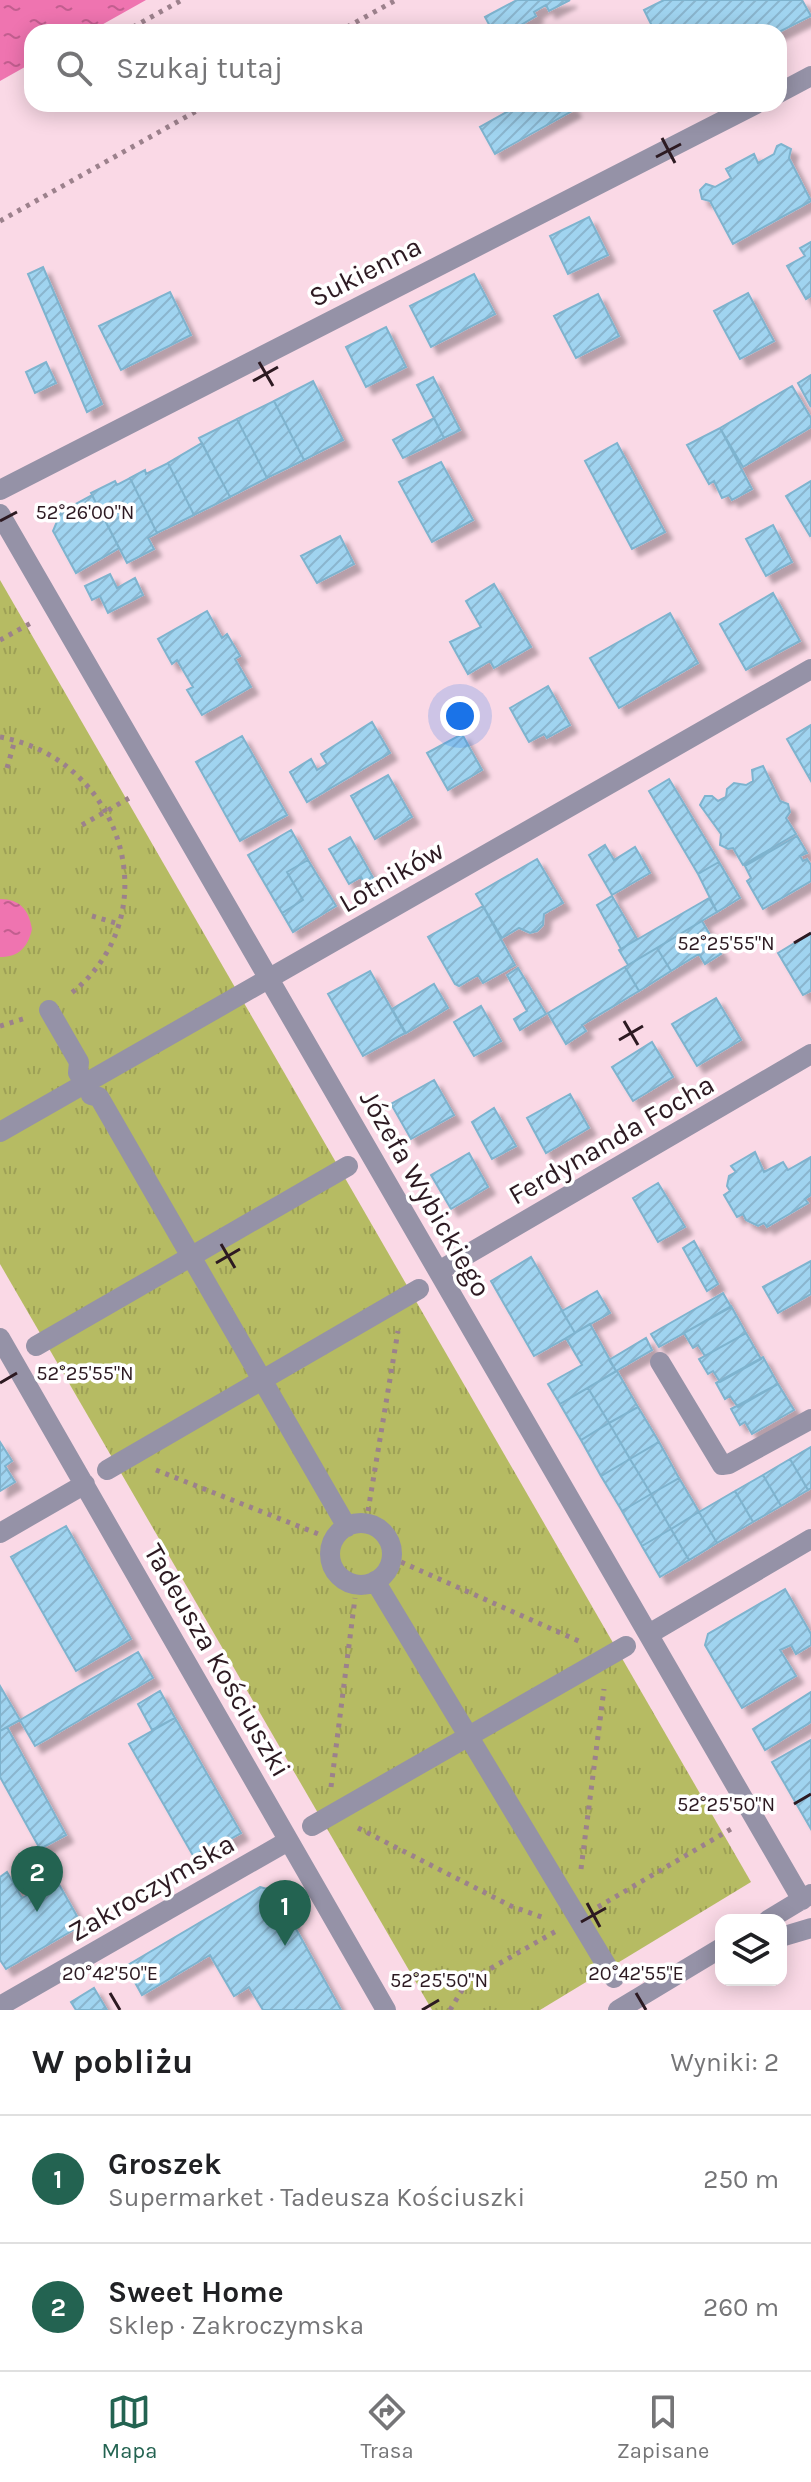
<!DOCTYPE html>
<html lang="pl">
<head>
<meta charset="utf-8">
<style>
	body { margin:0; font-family:Karla,sans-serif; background:#f2f2f2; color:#202124 }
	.controls { position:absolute; right:24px; bottom:24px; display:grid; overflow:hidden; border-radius:16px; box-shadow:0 4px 20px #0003 }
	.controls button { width:72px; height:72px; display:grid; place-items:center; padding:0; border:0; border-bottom:2px solid #e0e0e0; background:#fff; color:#202124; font:40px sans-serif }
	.you { position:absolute; left:460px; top:716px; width:28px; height:28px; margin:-20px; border:6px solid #fff; border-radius:50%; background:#1a73e8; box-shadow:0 0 0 12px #1a73e833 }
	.badge { display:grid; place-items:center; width:52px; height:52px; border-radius:50%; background:#236351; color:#fff; font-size:26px; font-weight:700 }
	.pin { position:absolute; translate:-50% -66px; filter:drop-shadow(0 2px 4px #0008) }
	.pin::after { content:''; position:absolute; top:42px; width:28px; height:24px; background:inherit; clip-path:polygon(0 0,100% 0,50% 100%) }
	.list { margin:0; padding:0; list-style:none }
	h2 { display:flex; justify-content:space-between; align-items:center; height:104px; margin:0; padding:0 32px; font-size:34px }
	h2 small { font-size:26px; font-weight:400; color:#757577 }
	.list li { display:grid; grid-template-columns:52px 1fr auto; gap:24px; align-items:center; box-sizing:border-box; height:128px; padding:0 32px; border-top:2px solid #e0e0e0 }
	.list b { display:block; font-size:30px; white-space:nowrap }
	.list p { margin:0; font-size:26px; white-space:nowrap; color:#757577 }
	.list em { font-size:26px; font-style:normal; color:#757577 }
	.icon { flex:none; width:44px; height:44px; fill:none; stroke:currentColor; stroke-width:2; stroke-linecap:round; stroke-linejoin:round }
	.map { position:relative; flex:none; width:811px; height:2010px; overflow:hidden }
	.search { position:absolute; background:#fff; box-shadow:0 4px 20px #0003; left:24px; right:24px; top:24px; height:88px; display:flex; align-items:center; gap:20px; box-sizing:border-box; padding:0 28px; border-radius:24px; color:#757577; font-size:30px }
	.sheet { height:360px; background:#fff }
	nav { display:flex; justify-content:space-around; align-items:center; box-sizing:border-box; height:112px; border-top:2px solid #e0e0e0; background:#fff; font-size:22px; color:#757577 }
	nav a { display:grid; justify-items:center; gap:4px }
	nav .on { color:#236351 }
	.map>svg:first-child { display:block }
</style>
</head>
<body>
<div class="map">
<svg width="811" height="2010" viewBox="0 0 811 2010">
	<defs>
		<pattern id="park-tufts" width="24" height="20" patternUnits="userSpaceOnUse" patternTransform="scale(2)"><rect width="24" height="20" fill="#b6bb63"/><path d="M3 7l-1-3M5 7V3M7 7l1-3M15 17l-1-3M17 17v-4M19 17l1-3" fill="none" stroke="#9da056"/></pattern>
		<pattern id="water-ripples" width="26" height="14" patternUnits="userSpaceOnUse" patternTransform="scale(2)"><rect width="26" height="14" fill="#ef74b0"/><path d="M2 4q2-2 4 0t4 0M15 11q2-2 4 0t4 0" fill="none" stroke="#c25e8f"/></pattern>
		<pattern id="building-hatch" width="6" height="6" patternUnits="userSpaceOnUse" patternTransform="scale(2)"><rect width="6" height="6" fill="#a0d4f0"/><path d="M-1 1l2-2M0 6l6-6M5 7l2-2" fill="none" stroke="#8ab5ce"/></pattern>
		<filter id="shadow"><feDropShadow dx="7" dy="7" stdDeviation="2" flood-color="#0004"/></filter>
	</defs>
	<rect width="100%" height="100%" fill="#fad9e6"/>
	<path fill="url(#park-tufts)" d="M0 580 751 1882 540 2010H432L0 1264Z"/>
	<path fill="url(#water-ripples)" d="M0 0H146L89 32H32V63L0 81Z
		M0 899C20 899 29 910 32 929 28 947 19 957 0 957Z"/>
	<path fill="url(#building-hatch)" stroke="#7eb3ce" stroke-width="2" filter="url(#shadow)" d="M517 0H570L549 11 546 5 534 12 536 16 509 32H493L485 17Z
		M664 0H802L811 16 779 32H655L644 10Z
		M521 104H570L574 110 495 154 480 127Z
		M781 144 791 149 789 158 811 201 733 244 710 201 702 199 700 190 706 184 715 187 731 178 726 169 754 154 758 163 774 154 777 146Z
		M589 217 608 255 568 274 550 236Z
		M811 242V296L806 299 787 266 805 256 800 248Z
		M43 267 102 404 87 412 28 274Z
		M474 274 495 314 431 347 410 306Z
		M170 292 191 335 121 370 99 326Z
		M748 293 774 341 740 359 714 311Z
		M598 294 619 336 576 358 554 316Z
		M386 327 406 367 366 387 346 347Z
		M46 362 56 383 35 393 26 372Z
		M811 375V407L798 383Z
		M433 377 460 430 444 438 417 385Z
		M313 381 343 440 304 460 274 401Z
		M792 386 811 418V427L743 467 720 428Z
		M274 401 304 460 267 478 237 419Z
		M434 418 444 438 403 458 393 440Z
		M237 419 267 478 230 497 199 438Z
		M720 428 752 489 732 500 729 495 722 498 714 481 709 484 687 445Z
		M202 443 230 497 194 515 168 463Z
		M617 443 665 532 632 549 585 461Z
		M441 462 473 520 432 542 399 482Z
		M168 463 194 515 157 533 130 478 145 470 146 474Z
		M130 478 157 533 148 538 154 549 127 563 91 493 115 481 117 485Z
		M811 481V535L810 536 786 496Z
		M92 495 119 548 76 573 53 531 61 512Z
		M773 525 792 562 766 576 746 539Z
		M340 536 354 564 317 583 301 556Z
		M110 574 117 588 135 578 143 595 108 613 100 596 92 600 85 586Z
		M494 584 531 647 494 668 490 661 468 674 450 642 481 627 466 601Z
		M773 593 800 641 746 670 720 624Z
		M207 611 222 638 227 634 240 656 235 659 251 687 202 715 187 690 193 687 177 660 172 664 158 639Z
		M670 613 698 663 619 708 590 658Z
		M548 686 570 725 547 738 544 734 529 742 510 708Z
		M372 722 390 753 307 802 290 772 311 759 317 770 327 764 321 754Z
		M811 725V781L787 739Z
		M462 734 482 770 448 790 427 753Z
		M242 736 287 815 240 841 196 762Z
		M763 766 780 801 788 804 790 812 786 818 796 834 743 865 733 848 728 849 720 845 721 834 700 805 705 796H712L718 801 726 797 727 789 734 783 746 785 753 781 752 770Z
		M388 775 412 817 375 839 351 796Z
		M669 779 719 862 698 874 649 791Z
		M291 830 308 860 287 872 303 900 282 913 248 855Z
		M797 836 807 853 800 856 803 861 807 859 811 865V881L763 909 747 881 751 878 745 866Z
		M350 837 375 881 366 886 361 877 349 884 329 849Z
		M605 845 614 860 635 847 650 873 612 895 589 855Z
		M537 859 563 903 544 914 543 925 537 931 530 933 519 928 502 938 476 894Z
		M308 860 336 906 293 932 282 913 303 900 287 872Z
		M719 862 740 898 717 912 698 874Z
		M612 896 637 939 621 949 597 905Z
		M709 898 717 912 628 965 619 950Z
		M483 906 515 965 483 983 478 975 459 986 455 984 428 937Z
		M702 921 721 954 705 964 699 954 671 971 657 948Z
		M811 933V991L803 995 778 953Z
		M657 948 671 971 639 991 625 967Z
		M625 967 639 991 582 1025 586 1031 566 1044 548 1013Z
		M518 968 546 1014 520 1030 514 1019 527 1011 507 975Z
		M370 971 405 1033 363 1056 328 994Z
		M434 984 448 1008 406 1033 392 1009Z
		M716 998 741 1040 697 1066 672 1024Z
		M481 1006 501 1041 474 1056 454 1022Z
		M652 1042 673 1077 633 1101 612 1067Z
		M434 1080 454 1115 411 1139 391 1104Z
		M570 1094 589 1128 546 1153 527 1118Z
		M494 1108 516 1146 492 1159 472 1122Z
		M755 1152 764 1172 783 1162 788 1170 811 1157V1195L805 1199 808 1203 767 1227 764 1223 758 1226 746 1220 743 1214 737 1217 724 1195 730 1191 727 1186 729 1176 736 1172 731 1166Z
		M469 1153 488 1187 451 1209 431 1175Z
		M658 1183 685 1227 658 1242 633 1198Z
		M694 1241 718 1284 707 1291 683 1248Z
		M531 1257 575 1333 534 1356 491 1281Z
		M811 1261V1294L778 1313 763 1287Z
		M597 1291 610 1313 575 1333 562 1311Z
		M723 1293 731 1307 659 1347 651 1334Z
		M731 1306 746 1333 705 1356 698 1345 693 1348 684 1333Z
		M590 1324 616 1371 560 1404 548 1384 582 1365 566 1338Z
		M746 1333 761 1359 720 1382 713 1371 708 1374 699 1359Z
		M646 1338 652 1350 616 1371 609 1360Z
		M763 1357 778 1384 738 1407 730 1396 725 1399 716 1383Z
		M617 1371 638 1407 609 1423 588 1388Z
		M778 1384 794 1410 752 1434 745 1422 740 1425 731 1409Z
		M588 1388 609 1423 581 1440 560 1404Z
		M638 1407 659 1442 630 1459 609 1423Z
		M609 1423 630 1459 601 1476 581 1440Z
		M0 1442 12 1461 5 1466 15 1482 0 1491Z
		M659 1442 679 1478 651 1494 630 1459Z
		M811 1447V1488L808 1490 790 1459Z
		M630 1459 651 1494 622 1511 601 1476Z
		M790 1459 808 1490 781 1506 763 1475Z
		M763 1475 781 1506 753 1522 735 1491Z
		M679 1478 699 1512 671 1529 651 1494Z
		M735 1491 753 1522 717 1543 699 1512Z
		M651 1494 671 1529 642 1546 622 1511Z
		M699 1512 717 1543 689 1560 671 1529Z
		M66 1526 131 1639 76 1671 11 1557Z
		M671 1529 689 1560 660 1577 642 1546Z
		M785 1589 811 1634V1645L796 1654 791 1645 780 1650 796 1676 742 1708 705 1645 708 1634Z
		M138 1652 153 1678 35 1746 20 1720Z
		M0 1686 20 1720 0 1731Z
		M160 1691 175 1718 152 1730 138 1704Z
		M811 1692V1722L765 1750 753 1729Z
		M175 1718 241 1833 195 1859 129 1744Z
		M7 1727 66 1835 40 1849 0 1777V1731Z
		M811 1740V1829L772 1762Z
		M7 1872 22 1898 56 1879 82 1925 6 1969 0 1960V1877Z
		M260 1887 275 1891 341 2010H263L249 1987 234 1996 210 1955 142 1995 126 1966Z
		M94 1988 107 2010H76L71 2002Z"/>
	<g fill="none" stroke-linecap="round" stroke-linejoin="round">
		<path stroke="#9c818c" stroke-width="5" stroke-dasharray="4 6" stroke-linecap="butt" d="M124 32 182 0
			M338 32 396 0
			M0 221 209 104
			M0 640 31 623
			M0 737C123 759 172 916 69 995
			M7 768 15 740
			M82 825 131 797
			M92 916 119 924
			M0 1026 26 1018
			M156 1470 321 1535
			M368 1511 398 1331
			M392 1558 581 1642
			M331 1787 355 1598
			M358 1828 511 1906 547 1919
			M581 1869 604 1689
			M598 1907 731 1829
			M450 2010 467 1982 558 1930"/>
		<path stroke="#9592a7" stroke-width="20" d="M779 93 811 76
			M0 490 756 104
			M0 514 802 1900
			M49 1010 79 1062 78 1073
			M91 1095 99 1097 347 1527
			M0 1132 811 669
			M439 1271 811 1054
			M0 1338 386 2010
			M36 1346 348 1166
			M660 1362 722 1465 729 1464 811 1419
			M107 1470 419 1289
			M330 1554a31 31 0 1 1 62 0a31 31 0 1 1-62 0Z
			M0 1533 85 1484
			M375 1581 614 1978
			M649 1634 811 1539
			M312 1826 626 1646
			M768 1920 811 1894
			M781 1937 811 1928
			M0 2006 288 1841
			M618 2010 721 1948"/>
	</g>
	<path fill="none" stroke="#2d1a22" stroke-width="3" d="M662 138 675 163M656 157 681 144M259 362 273 386M253 381 278 367M0 521 17 512M794 943 811 933M624 1021 638 1045M619 1040 643 1026M221 1244 235 1268M216 1263 240 1249M0 1383 17 1373M794 1804 811 1794M587 1903 600 1927M581 1922 606 1908M110 1993 120 2010M636 1993 646 2010M422 2010 439 2000"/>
	<g text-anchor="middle" stroke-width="7" stroke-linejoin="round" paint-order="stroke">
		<g font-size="28" fill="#2d1a22" stroke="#fff">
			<text transform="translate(365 271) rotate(-27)" y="10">Sukienna</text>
			<text transform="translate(391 876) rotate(-30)" y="10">Lotników</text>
			<text transform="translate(611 1139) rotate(-30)" y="10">Ferdynanda Focha</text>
			<text transform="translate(426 1193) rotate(60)" y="10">Józefa Wybickiego</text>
			<text transform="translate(218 1660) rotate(60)" y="10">Tadeusza Kościuszki</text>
			<text transform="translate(151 1887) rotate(-30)" y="10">Zakroczymska</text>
		</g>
	</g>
	<g font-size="20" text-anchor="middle" fill="#2d1a22" stroke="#fff" stroke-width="7" stroke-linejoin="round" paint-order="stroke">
		<text x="85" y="519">52°26'00"N</text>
		<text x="726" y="950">52°25'55"N</text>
		<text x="85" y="1380">52°25'55"N</text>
		<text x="726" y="1811">52°25'50"N</text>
		<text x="110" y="1980">20°42'50"E</text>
		<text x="636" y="1980">20°42'55"E</text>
		<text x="439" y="1987">52°25'50"N</text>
	</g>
</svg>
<div class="controls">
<button><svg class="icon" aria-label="layers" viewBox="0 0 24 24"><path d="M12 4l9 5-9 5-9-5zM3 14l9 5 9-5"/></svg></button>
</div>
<div class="you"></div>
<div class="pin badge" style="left:285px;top:1946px">1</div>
<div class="pin badge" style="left:37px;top:1912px">2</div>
<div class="search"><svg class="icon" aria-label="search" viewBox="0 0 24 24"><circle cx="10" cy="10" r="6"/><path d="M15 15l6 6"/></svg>Szukaj tutaj</div>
</div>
<section class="sheet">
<h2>W pobliżu<small>Wyniki: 2</small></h2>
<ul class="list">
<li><span class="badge">1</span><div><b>Groszek</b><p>Supermarket · Tadeusza Kościuszki</p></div><em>250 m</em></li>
<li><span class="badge">2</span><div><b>Sweet Home</b><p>Sklep · Zakroczymska</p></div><em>260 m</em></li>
</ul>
</section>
<nav>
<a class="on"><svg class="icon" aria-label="map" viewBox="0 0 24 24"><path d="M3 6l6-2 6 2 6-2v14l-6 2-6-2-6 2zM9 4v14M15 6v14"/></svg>Mapa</a>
<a><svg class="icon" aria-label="directions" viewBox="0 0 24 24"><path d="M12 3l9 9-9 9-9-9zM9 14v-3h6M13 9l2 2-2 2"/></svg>Trasa</a>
<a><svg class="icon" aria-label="saved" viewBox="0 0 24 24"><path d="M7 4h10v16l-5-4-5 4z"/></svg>Zapisane</a>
</nav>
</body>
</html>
